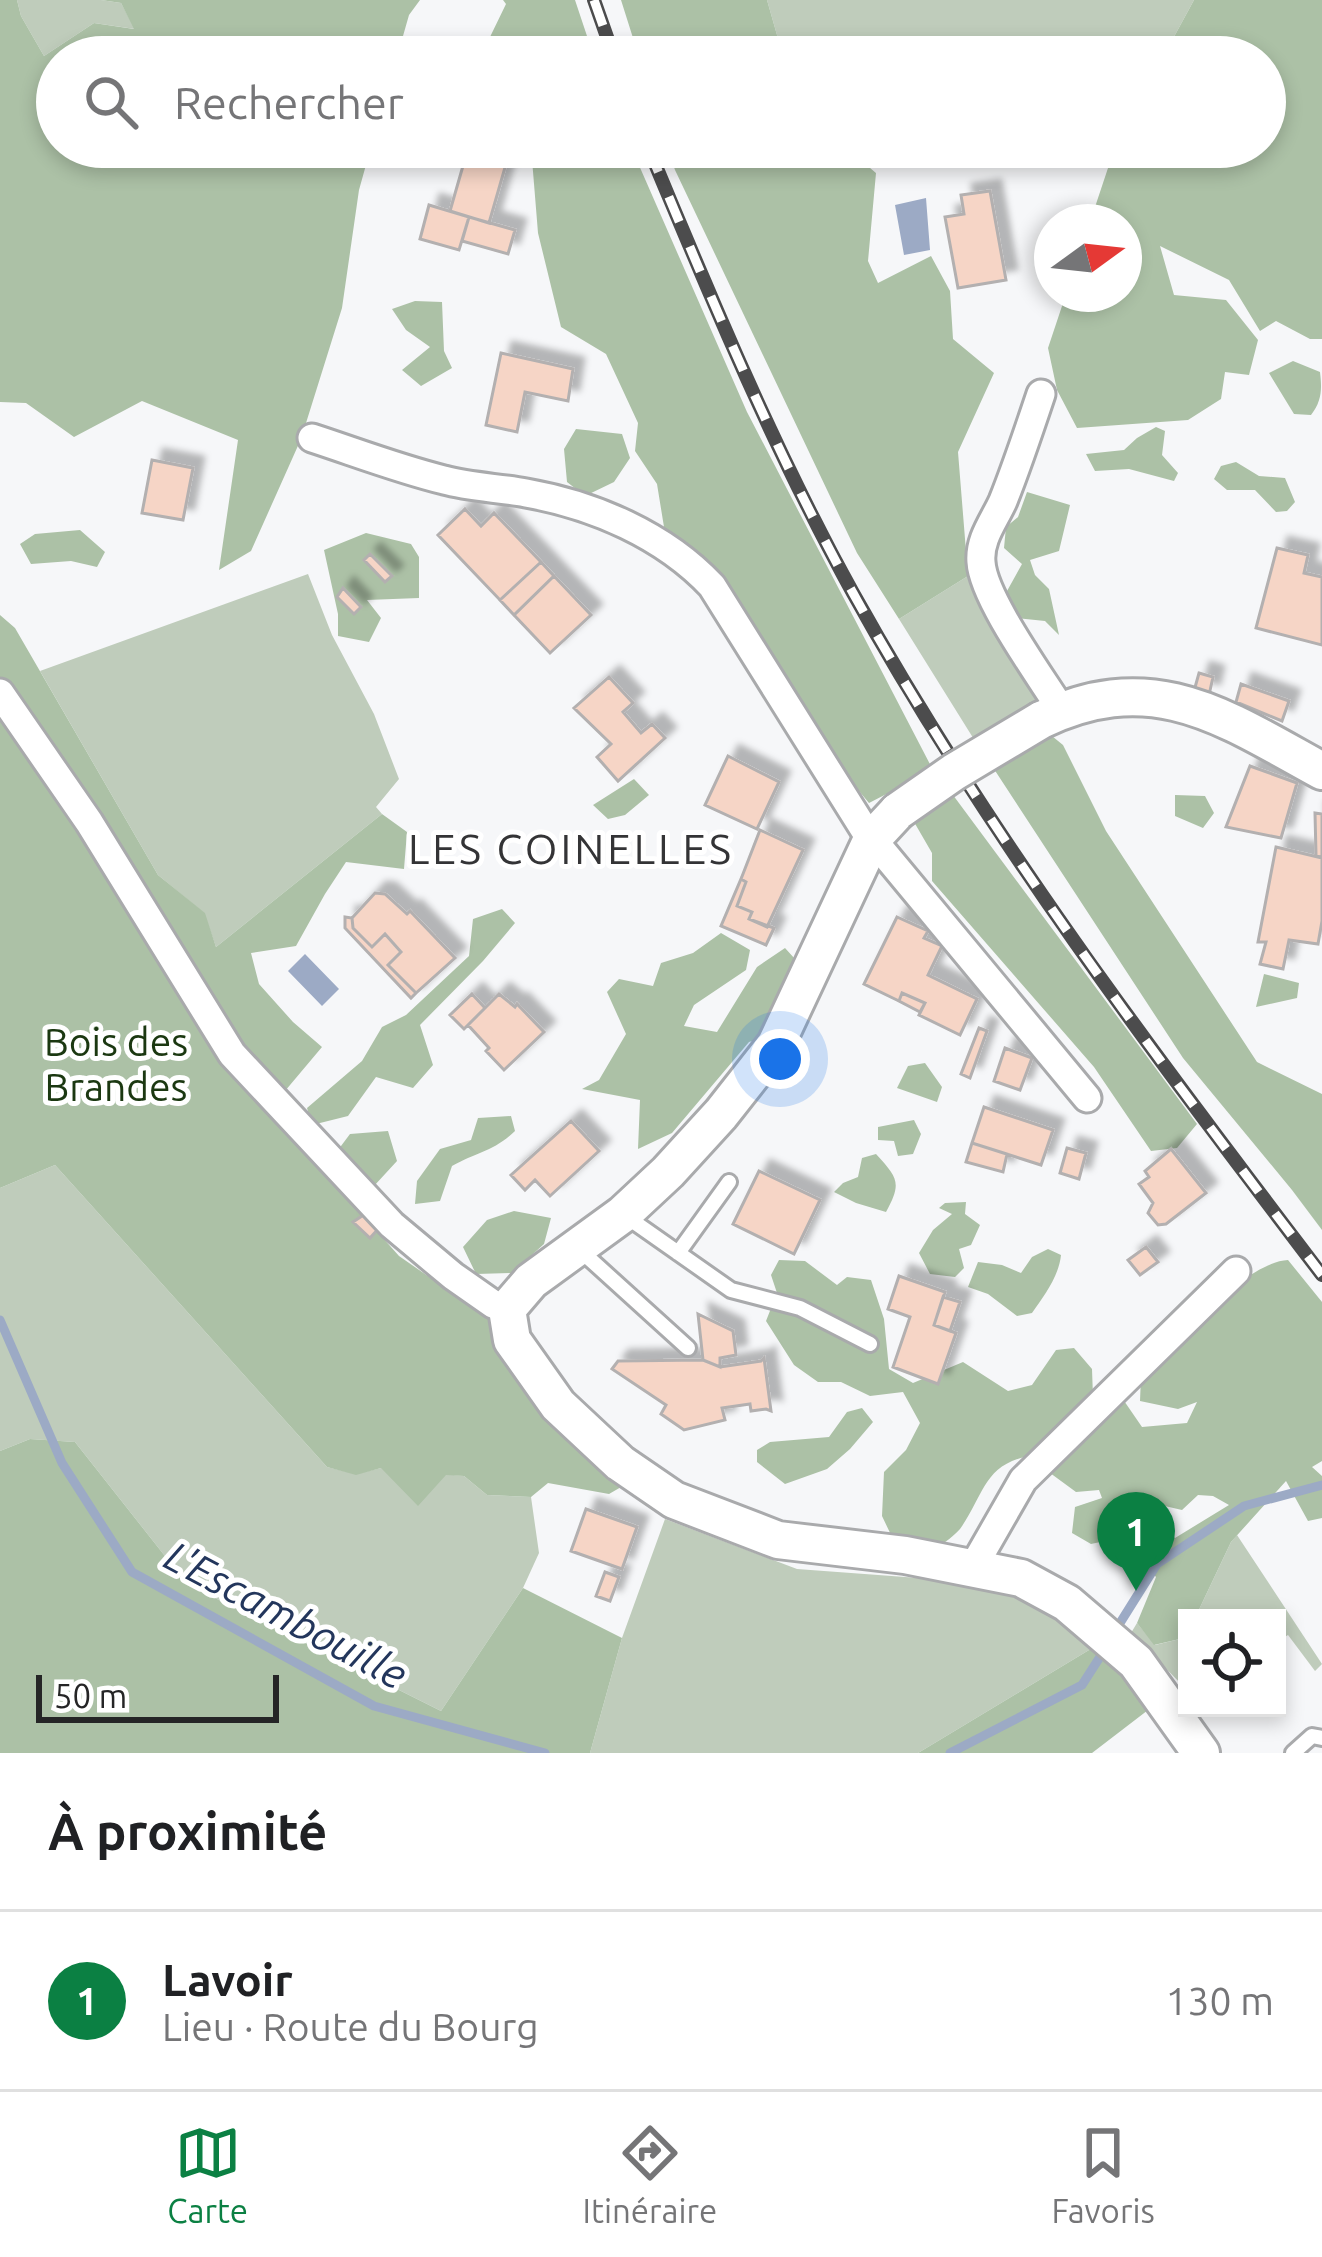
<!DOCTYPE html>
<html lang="fr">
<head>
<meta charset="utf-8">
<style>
	body { margin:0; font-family:Ubuntu,sans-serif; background:#f6f6f6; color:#202124 }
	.controls { position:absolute; right:36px; bottom:36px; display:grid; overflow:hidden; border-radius:0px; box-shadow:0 6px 18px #0003 }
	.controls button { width:108px; height:108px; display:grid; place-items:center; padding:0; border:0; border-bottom:3px solid #e0e0e0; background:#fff; color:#202124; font:60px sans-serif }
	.compass { position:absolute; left:1034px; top:204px; width:108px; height:108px; border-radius:50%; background:#fff; box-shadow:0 6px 18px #0003; rotate:75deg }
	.scale { position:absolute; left:36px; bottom:30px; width:243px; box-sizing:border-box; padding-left:12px; border:6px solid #252526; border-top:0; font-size:33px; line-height:42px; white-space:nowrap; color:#252526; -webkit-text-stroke:9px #fff; paint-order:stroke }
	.you { position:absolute; left:780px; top:1059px; width:42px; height:42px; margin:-30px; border:9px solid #fff; border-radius:50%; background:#1a73e8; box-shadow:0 0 0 18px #1a73e833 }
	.badge { display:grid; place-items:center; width:78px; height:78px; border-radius:50%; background:#0b8043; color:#fff; font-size:39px; font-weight:700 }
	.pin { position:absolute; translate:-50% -99px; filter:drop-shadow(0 3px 6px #0008) }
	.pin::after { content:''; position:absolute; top:63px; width:42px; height:36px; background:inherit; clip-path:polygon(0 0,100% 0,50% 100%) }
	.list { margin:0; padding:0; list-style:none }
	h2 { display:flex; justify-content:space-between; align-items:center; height:156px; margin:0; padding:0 48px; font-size:51px }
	h2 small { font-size:39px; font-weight:400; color:#757577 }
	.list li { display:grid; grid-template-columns:78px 1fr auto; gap:36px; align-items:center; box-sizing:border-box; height:180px; padding:0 48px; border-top:3px solid #e0e0e0 }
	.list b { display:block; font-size:45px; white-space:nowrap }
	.list p { margin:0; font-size:39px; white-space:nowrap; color:#757577 }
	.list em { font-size:39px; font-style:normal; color:#757577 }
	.icon { flex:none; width:66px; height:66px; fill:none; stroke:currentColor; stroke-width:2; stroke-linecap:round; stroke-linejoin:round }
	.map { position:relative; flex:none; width:1322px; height:1753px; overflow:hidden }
	.search { position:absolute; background:#fff; box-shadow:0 6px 18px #0003; left:36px; right:36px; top:36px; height:132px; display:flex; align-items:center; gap:30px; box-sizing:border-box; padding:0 42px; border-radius:66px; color:#757577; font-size:45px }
	.sheet { height:336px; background:#fff }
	nav { display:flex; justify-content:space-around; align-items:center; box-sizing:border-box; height:168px; border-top:3px solid #e0e0e0; background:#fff; font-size:33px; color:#757577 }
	nav a { display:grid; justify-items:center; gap:6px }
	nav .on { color:#0b8043 }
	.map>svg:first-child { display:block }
</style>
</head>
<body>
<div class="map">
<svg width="1322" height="1753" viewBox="0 0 1322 1753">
	<defs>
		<filter id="shadow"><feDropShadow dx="11" dy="-11" stdDeviation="3" flood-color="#0004"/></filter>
	</defs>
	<rect width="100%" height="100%" fill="#f6f7f9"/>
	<path fill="#bfccbb" d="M17 0H101L121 3 135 29 94 23 44 56 21 16Z
		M767 0H1194L1163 57H827L779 42Z
		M308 574 332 635 374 714 399 779 376 807 382 814 216 947 204 913 158 875 40 671Z
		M968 576 1037 697 1033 707 975 741 899 619Z
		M55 1165 327 1467 356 1474 381 1468 464 1476 487 1495 531 1497 539 1553 523 1588 441 1711 187 1584 75 1442 30 1439 0 1451V1188Z
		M665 1519 797 1569 959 1581 1033 1601 1094 1647 918 1753H590L622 1638Z
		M1237 1535 1322 1664 1315 1671 1288 1635 1277 1642V1618H1195L1231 1542Z
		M1137 1623 1155 1645 1184 1638 1187 1633V1690L1131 1633Z"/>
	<path fill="#acc1a6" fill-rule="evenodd" d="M0 0H17L21 16 44 56 94 23 134 29 121 3 101 0H420L409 15 397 57H57V147H371L359 190 342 308 301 439 251 551 219 570 238 440 142 401 74 437 26 403 0 402Z
		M503 0H575L594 57H502L490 37 506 4Z
		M621 0H767L779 42V57H639Z
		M1194 0H1322V339H1310L1276 321 1260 331 1229 280 1160 246 1174 295 1226 300 1258 340 1249 375 1225 372 1221 399 1188 420 1077 428 1057 390 1048 348 1066 294H1124V222H1090L1115 147H1265V57H1163Z
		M531 147H631L747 412 933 770 869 803 820 744 720 575 664 527 657 484 635 451 638 423 606 354 561 327 538 233Z
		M667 147H845L876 173 868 261 878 283 931 256 950 291 953 339 994 373 958 452 968 576 899 619 857 553 675 170Z
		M415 301 442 302 444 351 452 368 421 386 402 370 430 347 406 330 392 309Z
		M1293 361 1320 372C1322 389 1322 401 1311 415L1294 414 1269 373Z
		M1156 427 1165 431 1162 455 1178 473 1174 481 1129 469 1095 471 1086 454 1124 450 1137 438Z
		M576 429 622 434 630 458 614 482 585 496 567 482 564 449Z
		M1236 462 1259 476 1285 478 1295 502 1287 511 1276 512 1255 490H1227L1214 479 1221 466Z
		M1027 492 1070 505 1059 551 1030 560 1035 575 1049 589 1059 635 1045 621 1015 618 1007 591 1022 564 1004 548 1006 527 1018 517Z
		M80 530 105 552 97 567 71 561 31 564 20 544 35 534Z
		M366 533 411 544 419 557V598L367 600 381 618 369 642 338 636V614L324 550Z
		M0 615 15 628 158 875 205 913 216 947 382 814 407 832 404 869 346 862 325 894 296 946 251 953 259 984 293 1022 322 1047 269 1110 399 1256 494 1322 526 1395 628 1483 609 1494 548 1483 531 1497 487 1495 464 1476 446 1475 418 1506 381 1468 356 1475 327 1467 55 1165 0 1188Z
		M1047 732 1063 745 1106 831 1257 1062 1322 1094V1230L1292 1190 1183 1058 992 766Z
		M634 779 649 795 625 815 608 819 593 805Z
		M950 791 1197 1124 1177 1148 1151 1151 1094 1067 932 881V853L910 815Z
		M1175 795 1205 796 1214 813 1203 828 1175 816Z
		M502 909 515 923 483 961 420 1025 433 1065 413 1088 376 1077 348 1116 312 1125 307 1108 362 1061 382 1027 406 1015 469 956 473 919Z
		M721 933 750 950 746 970 694 1005 684 1026 717 1032 757 967 785 948 805 970 771 1035 749 1042 672 1133 638 1149 640 1100 582 1089 599 1080 626 1034 607 992 619 979 653 986 661 963 693 953Z
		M1264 974 1299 983 1297 998 1256 1007Z
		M925 1063 942 1087 937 1102 897 1088 908 1066Z
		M511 1116 515 1131C493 1152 477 1152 452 1166L440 1201 415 1204 417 1181 440 1149 471 1140 478 1118Z
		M914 1120 921 1134 913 1154 898 1156 894 1141 878 1140V1127Z
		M388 1131 397 1161 374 1186 335 1154 350 1134Z
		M876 1154C898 1178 902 1183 886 1212L856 1203 834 1192 843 1183 858 1177 862 1158Z
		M966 1202 965 1214 980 1225 971 1245 959 1249 964 1268 955 1277 930 1274 919 1253 933 1230 952 1214 939 1208 945 1203Z
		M514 1211 551 1218 544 1244 512 1273 476 1274 463 1247 487 1220Z
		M1048 1249 1061 1255C1059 1276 1044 1296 1032 1313L1017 1316 988 1294 968 1287 978 1262 1002 1265 1021 1273 1032 1257Z
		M779 1260 805 1261 837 1285 847 1277 871 1280 884 1319 889 1369 913 1383 963 1362 1008 1391 1032 1385 1056 1350 1074 1348 1092 1369 1093 1397 1120 1395 1142 1427 1187 1423 1197 1402 1178 1409 1140 1401 1141 1376C1173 1344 1245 1262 1288 1260L1322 1302V1461L1312 1467 1322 1476V1518L1308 1521 1286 1481 1231 1542 1195 1618H1187V1633L1184 1638 1154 1645 1137 1623 1156 1577 1145 1564 1114 1539 1091 1544 1072 1533 1075 1507 1102 1498 1099 1490 1076 1492 1046 1470 1034 1455C983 1463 985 1494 960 1529 954 1536 945 1542 937 1548L892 1537 882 1516 884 1472 906 1450 920 1423 903 1392 870 1396 841 1382H818L794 1365 766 1321 777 1293 771 1275ZM1198 1495 1213 1496 1229 1505 1175 1538 1150 1518 1156 1504 1182 1510Z
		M862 1408 873 1422 850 1449 827 1469 785 1484 757 1462V1450L770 1442 829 1437 847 1412Z
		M30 1439 75 1442 187 1584 441 1711 523 1588 622 1638 590 1753H0V1451Z
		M1094 1647 1152 1707 1092 1753H918Z"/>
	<path fill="#9caac5" d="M926 198 930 250 904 255 895 205Z
		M305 954 339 989 322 1006 288 971Z"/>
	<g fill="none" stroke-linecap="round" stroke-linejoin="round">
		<path stroke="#9caac5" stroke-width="9" d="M0 1320 62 1463 132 1572 374 1706 545 1753
			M1115 1631 1157 1564 1244 1506 1322 1485
			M950 1753 1082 1685 1107 1646"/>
	</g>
	<path fill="#f6d5c6" stroke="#b3b0b0" stroke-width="3" filter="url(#shadow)" d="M467 152 506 164 489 223 450 211Z
		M990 191 1006 280 958 288 945 217 964 214 961 195Z
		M429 205 469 217 459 250 420 239Z
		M469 217 515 230 508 254 462 241Z
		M501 353 573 369 568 401 525 392 517 432 486 425Z
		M152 460 193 468 183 520 142 513Z
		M465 509 481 526 494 513 541 562 500 600 438 535Z
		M1277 548 1308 555 1304 573 1322 577V645L1256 628Z
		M370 554 392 576 385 582 364 560Z
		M541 562 554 576 514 615 500 600Z
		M554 576 591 615 550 653 514 615Z
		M343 588 361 607 354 614 337 597Z
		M1199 673 1213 677 1209 695 1194 691Z
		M609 677 633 703 623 712 641 733 652 724 665 738 618 781 597 757 611 744 574 708Z
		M1241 684 1289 701 1282 721 1236 702Z
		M728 756 779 782 757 829 705 805Z
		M1250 766 1297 783 1281 838 1226 827Z
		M1315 813 1322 814V858L1316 855Z
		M760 830 803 850 767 927 749 919 752 912 737 906 746 882 741 879Z
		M1276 847 1322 858V921L1318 944 1289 940 1283 969 1260 964 1266 942H1258Z
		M741 879 746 882 737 906 752 912 749 919 774 928 766 945 721 926Z
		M375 893 385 894 407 914 410 911 455 958 416 993 388 965 401 952 385 934 372 947 353 928 352 918Z
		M345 917 352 918 353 928 372 947 385 934 401 952 388 965 416 993 411 998 345 928Z
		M897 917 928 931 924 938 942 946 928 975 977 999 960 1035 919 1015 925 1003 902 993 899 1001 864 984Z
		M902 993 925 1003 920 1012 899 1001Z
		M472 994 485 1008 464 1029 450 1015Z
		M499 994 515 1007 517 1004 544 1032 504 1070 486 1051 489 1048 468 1025Z
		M979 1028 987 1031 970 1078 961 1074Z
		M1005 1048 1032 1058 1020 1090 994 1081Z
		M984 1107 1053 1130 1041 1165 972 1143Z
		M571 1121 599 1151 550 1196 535 1180 525 1190 511 1175Z
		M972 1143 1007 1154 1003 1172 966 1162Z
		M1067 1148 1086 1153 1079 1179 1060 1173Z
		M1171 1149 1206 1193 1166 1224 1158 1225 1148 1213 1153 1203 1139 1184 1149 1177 1145 1171Z
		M759 1171 820 1200 794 1254 733 1224Z
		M365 1214 379 1228 370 1238 353 1222Z
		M1146 1247 1158 1262 1140 1275 1128 1260Z
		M899 1276 945 1292 934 1325 956 1333 938 1384 893 1367 910 1317 888 1309Z
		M943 1297 960 1302 950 1331 934 1325Z
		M698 1314 733 1331 736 1355 720 1358V1367L703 1360Z
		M764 1358 771 1411 766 1409 751 1411 750 1404 722 1408 725 1420 684 1430 661 1414 666 1405 612 1369 618 1361 703 1360 720 1367 761 1361Z
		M586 1509 637 1527 622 1569 571 1551Z
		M605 1572 619 1577 610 1601 596 1596Z"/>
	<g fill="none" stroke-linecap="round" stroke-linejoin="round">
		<g stroke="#a9aaac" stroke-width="20">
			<path id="service" d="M627 1217 731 1290 800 1308 870 1344
				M581 1251 688 1348
				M678 1253 729 1182
				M1293 1753 1312 1736 1322 1738"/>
		</g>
		<g stroke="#a9aaac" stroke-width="33">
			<path id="minor" d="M1041 394C1029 430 1017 466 1003 501 994 521 979 539 981 562 983 598 1041 677 1062 711
				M312 438C355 452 399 469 444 480 470 487 499 488 526 493 594 505 664 535 712 586L864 829 1087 1098
				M0 693 89 822 232 1054 392 1225 453 1276 493 1304 507 1309
				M972 1569 1023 1480 1236 1271"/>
		</g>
		<g stroke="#a9aaac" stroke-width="42">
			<path id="tertiary" d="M1041 720C1154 666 1225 718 1322 771
				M898 811 872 839 776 1044 721 1114 668 1172 623 1214 531 1281 507 1309 512 1340 558 1405 620 1463 674 1500 778 1540 905 1555 1021 1578 1067 1603 1136 1662 1201 1753"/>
		</g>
		<use href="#service" stroke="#fff" stroke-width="14"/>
		<use href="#minor" stroke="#fff" stroke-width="27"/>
		<use href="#tertiary" stroke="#fff" stroke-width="36"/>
		<g stroke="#4c4c4d" stroke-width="14">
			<path id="rail" d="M594 0 614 57
				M648 147C711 298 774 450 853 593 987 834 1155 1056 1322 1275"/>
		</g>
		<use href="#rail" stroke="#fff" stroke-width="9" stroke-dasharray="27" stroke-linecap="butt"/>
		<g stroke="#a9aaac" stroke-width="42" stroke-linecap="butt">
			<path id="tertiary-bridge" d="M898 811 954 772 1041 720"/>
		</g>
		<use href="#tertiary-bridge" stroke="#fff" stroke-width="36"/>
	</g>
	<g text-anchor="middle" stroke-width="10" stroke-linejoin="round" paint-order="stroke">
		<g font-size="39" fill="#1b3811" stroke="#fff">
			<text x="116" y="1056">Bois des<tspan x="116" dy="45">Brandes</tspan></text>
		</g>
		<g font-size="42" letter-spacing="3" fill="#343436" stroke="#fff">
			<text x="571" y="864">LES COINELLES</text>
		</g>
		<g font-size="42" font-style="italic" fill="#23365c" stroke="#fff">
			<text transform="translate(286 1615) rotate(28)" y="15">L'Escambouille</text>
		</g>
	</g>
</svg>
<div class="controls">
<button><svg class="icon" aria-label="locate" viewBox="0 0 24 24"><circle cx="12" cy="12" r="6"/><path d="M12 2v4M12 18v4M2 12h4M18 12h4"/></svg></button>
</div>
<svg class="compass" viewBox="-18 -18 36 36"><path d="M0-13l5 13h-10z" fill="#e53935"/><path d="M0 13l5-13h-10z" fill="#757577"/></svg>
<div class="scale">50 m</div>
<div class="you"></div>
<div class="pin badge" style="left:1136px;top:1591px">1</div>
<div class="search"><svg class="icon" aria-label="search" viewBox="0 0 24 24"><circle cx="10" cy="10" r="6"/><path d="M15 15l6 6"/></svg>Rechercher</div>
</div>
<section class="sheet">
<h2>À proximité<small></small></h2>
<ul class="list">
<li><span class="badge">1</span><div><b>Lavoir</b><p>Lieu · Route du Bourg</p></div><em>130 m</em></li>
</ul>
</section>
<nav>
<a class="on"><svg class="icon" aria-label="map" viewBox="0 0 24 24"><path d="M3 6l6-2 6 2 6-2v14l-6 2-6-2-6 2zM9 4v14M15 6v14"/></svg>Carte</a>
<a><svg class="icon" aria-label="directions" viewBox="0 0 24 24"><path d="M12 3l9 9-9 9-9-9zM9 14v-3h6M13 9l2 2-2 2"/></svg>Itinéraire</a>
<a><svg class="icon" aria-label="saved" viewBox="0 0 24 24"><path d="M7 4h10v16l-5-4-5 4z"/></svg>Favoris</a>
</nav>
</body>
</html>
